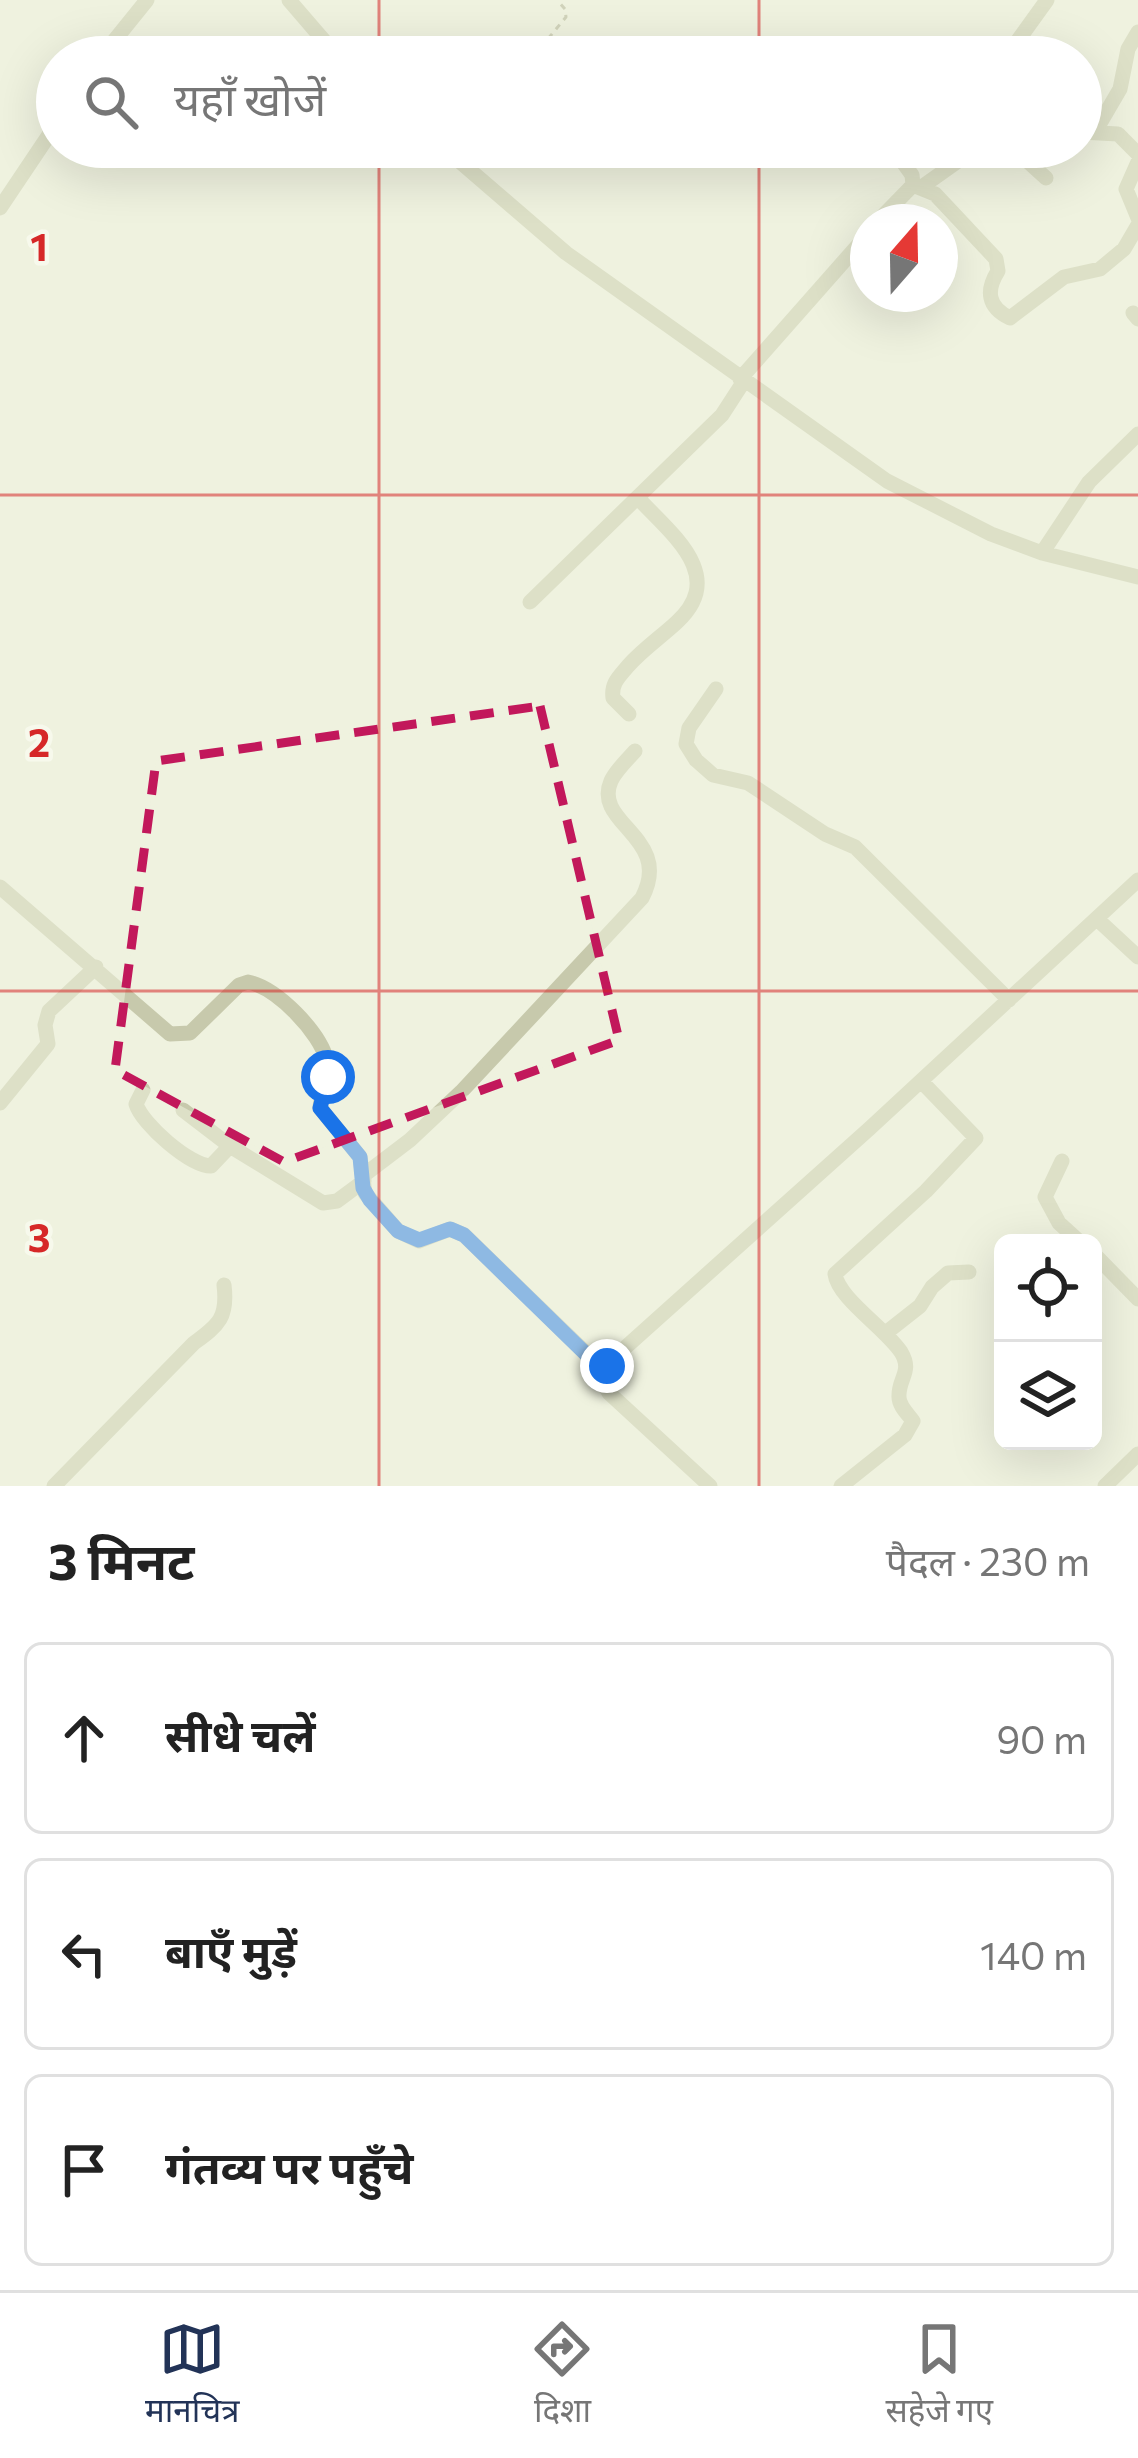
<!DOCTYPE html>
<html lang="hi">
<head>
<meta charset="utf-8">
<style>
	body { margin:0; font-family:Commissioner,"Noto Sans Devanagari",sans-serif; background:#f2f2f2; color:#222 }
	.controls { position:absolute; right:36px; bottom:36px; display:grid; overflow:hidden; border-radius:18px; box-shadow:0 12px 48px #0002 }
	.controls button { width:108px; height:108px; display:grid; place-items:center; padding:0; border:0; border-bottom:3px solid #e0e0e0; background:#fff; color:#222; font:60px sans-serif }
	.compass { position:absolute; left:850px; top:204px; width:108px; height:108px; border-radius:50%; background:#fff; box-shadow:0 12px 48px #0002; rotate:20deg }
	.stop { position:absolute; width:36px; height:36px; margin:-27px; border:9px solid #1a73e8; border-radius:50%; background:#fff }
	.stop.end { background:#1a73e8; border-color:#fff; box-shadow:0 3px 12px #0008 }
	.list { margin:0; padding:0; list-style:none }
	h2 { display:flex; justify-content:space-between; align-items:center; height:156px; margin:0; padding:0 48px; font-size:51px }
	h2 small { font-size:39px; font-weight:400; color:#767676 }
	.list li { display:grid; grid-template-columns:78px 1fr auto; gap:36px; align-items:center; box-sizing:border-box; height:192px; margin:0 24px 24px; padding:0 24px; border:3px solid #e0e0e0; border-radius:18px }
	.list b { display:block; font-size:45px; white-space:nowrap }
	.list em { font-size:39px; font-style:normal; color:#767676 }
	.icon { flex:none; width:66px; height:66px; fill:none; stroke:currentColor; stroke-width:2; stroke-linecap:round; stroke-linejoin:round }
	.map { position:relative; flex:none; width:1138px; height:1486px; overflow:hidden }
	.search { position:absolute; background:#fff; box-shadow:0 12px 48px #0002; left:36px; right:36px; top:36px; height:132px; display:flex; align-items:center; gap:30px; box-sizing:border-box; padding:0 42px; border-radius:66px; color:#767676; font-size:45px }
	.sheet { height:804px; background:#fff }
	nav { display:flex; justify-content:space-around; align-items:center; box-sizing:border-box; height:168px; border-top:3px solid #e0e0e0; background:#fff; font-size:33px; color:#767676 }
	nav a { display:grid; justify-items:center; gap:6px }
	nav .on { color:#223357 }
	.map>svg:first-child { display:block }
</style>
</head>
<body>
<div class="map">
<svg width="1138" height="1486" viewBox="0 0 1138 1486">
	<rect width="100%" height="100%" fill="#eff2df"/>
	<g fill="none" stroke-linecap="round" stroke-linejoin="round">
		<path stroke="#adad90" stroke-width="3" stroke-dasharray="6 6" stroke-linecap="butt" d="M533 57 566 17 565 9 557 0"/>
		<path stroke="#c7c9ac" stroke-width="15" d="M289 0 338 57
			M101 57 147 0
			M1006 57 1047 0
			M1096 130 1120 89 1128 49 1138 32
			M1081 132 1118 134 1138 154
			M443 147 566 253 887 481 991 534 1042 553 1138 577
			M1012 147 1046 178
			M1138 162 1126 189 1138 218
			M913 185 935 194 996 259 998 271C986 290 987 307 1010 318L1064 277 1100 269 1124 249 1138 225
			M923 186 978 147
			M0 208 57 123
			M877 222 913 185 912 175 892 147
			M1133 313 1138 319
			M740 379 868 234
			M1042 553 1089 482 1138 434
			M530 602 722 415 744 381
			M716 689 689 728 686 744 696 760 713 775 748 783 825 834 855 847 1009 1000
			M629 714 613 698C611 683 619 677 628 666 643 649 661 637 677 622 728 575 670 533 638 498
			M0 887 170 1034 190 1033 239 985 248 982C277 988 320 1032 327 1061 331 1078 321 1092 320 1108L360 1157 365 1193 398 1231 419 1241 450 1229 464 1235 590 1357 609 1393 710 1486
			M1097 919 1138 957
			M143 1090 136 1104C142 1124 190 1166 211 1166L230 1146
			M0 1103 48 1044 45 1025 49 1011 96 967
			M183 1110 230 1146 323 1203 337 1201 364 1181
			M1062 1161 1045 1197 1059 1223 1081 1243
			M364 1175 410 1140 461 1092 642 898C674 837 592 824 611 781 616 770 627 760 635 751
			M1093 1253 1138 1299
			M887 1332 920 1306 932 1287 948 1273 969 1272
			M598 1372 869 1129 1138 880
			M54 1486 194 1343C219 1325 228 1317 224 1285
			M841 1486 905 1435 913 1421C908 1414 899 1406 899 1397 898 1378 913 1372 901 1352 885 1328 838 1298 835 1274L926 1191 976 1138 921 1081
			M1105 1486 1138 1454"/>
	</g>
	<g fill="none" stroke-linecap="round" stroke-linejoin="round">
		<path stroke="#1a73e8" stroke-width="15" d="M328 1077 320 1108 360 1157 363 1188 370 1200 398 1231 419 1240 450 1229 464 1235 590 1358 598 1372 607 1366"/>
	</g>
	<path d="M0 0H1138V1486H0ZM540 706 619 1040 284 1162 115 1070 156 761Z" fill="#eff2df" fill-opacity=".55" fill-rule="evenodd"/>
	<path fill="none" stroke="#c2185b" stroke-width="9" stroke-dasharray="24 15" stroke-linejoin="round" d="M540 706 619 1040 284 1162 115 1070 156 761Z"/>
	<path fill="none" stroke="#d62828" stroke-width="3" stroke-opacity="0.55" d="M379 0V57M759 0V57M379 147V1486M759 147V1486M0 495H1138M0 991H1138"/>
	<g font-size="39" text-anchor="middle" font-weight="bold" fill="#d62828" stroke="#f7f9ec" stroke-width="9" stroke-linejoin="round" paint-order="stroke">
		<text x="39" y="261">1</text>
		<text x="39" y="757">2</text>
		<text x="39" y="1252">3</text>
	</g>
</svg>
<div class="controls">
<button><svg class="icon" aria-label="locate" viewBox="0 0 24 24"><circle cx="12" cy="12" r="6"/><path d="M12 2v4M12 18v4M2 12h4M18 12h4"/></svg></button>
<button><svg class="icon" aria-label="layers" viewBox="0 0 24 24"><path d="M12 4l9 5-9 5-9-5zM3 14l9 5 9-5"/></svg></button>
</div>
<svg class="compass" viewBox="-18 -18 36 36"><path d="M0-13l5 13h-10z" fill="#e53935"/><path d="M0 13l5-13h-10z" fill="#767676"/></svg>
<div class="stop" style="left:328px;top:1077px"></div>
<div class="stop end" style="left:607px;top:1366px"></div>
<div class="search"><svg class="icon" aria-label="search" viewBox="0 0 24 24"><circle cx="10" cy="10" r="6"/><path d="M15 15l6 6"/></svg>यहाँ खोजें</div>
</div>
<section class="sheet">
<h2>3 मिनट<small>पैदल · 230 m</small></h2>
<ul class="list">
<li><svg class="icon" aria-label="ahead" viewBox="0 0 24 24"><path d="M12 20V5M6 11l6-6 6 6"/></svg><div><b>सीधे चलें</b></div><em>90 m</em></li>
<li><svg class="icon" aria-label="left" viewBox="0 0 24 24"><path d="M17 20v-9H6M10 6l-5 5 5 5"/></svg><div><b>बाएँ मुड़ें</b></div><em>140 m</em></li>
<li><svg class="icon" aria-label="arrive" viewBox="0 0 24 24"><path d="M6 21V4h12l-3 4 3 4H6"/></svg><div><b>गंतव्य पर पहुँचे</b></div></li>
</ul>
</section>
<nav>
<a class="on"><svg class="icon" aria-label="map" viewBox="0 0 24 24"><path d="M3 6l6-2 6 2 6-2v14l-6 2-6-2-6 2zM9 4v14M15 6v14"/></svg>मानचित्र</a>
<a><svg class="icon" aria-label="directions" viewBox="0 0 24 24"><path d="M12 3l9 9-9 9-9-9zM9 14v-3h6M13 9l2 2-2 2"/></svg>दिशा</a>
<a><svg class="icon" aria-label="saved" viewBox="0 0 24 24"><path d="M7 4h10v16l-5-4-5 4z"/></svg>सहेजे गए</a>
</nav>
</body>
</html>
